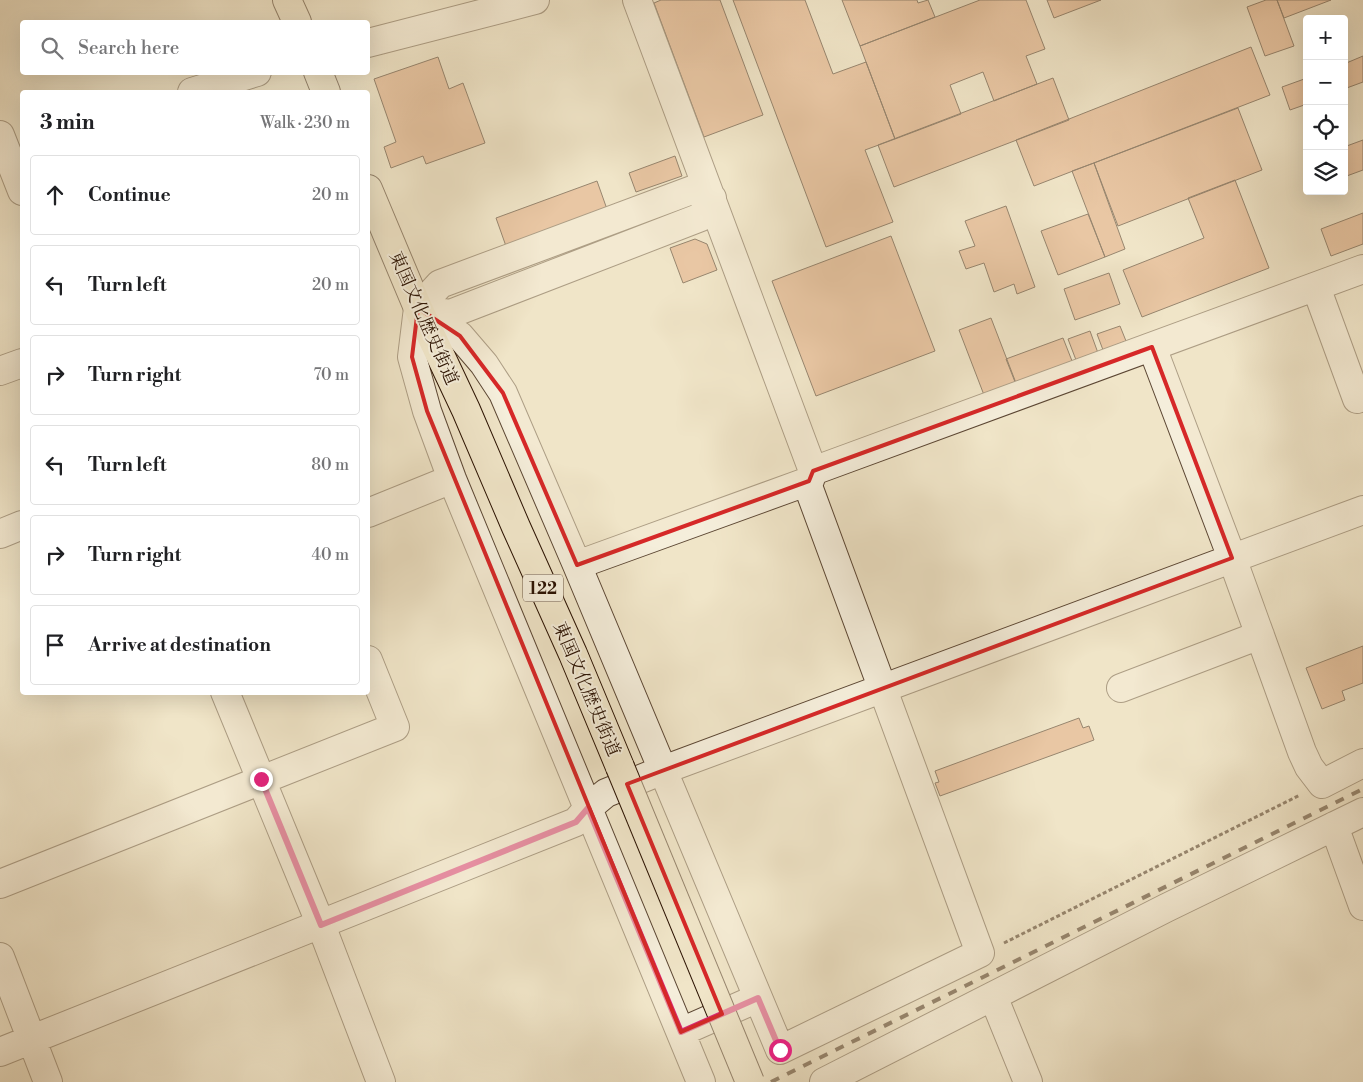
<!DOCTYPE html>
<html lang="en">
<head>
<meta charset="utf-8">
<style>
	body { margin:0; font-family:"Libre Bodoni","Noto Serif JP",serif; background:#f2f2f2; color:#202124 }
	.controls { position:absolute; right:15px; top:15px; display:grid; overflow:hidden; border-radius:5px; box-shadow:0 5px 20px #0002 }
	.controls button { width:45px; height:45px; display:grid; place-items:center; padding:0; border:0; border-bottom:1px solid #e0e0e0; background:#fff; color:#202124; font:25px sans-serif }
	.stop { position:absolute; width:15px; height:15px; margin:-11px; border:4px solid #db2777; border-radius:50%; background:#fff }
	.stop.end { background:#db2777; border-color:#fff; box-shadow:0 1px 5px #0008 }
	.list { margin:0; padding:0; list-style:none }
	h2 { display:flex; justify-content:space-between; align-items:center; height:65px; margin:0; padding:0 20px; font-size:21px }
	h2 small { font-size:16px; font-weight:400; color:#757577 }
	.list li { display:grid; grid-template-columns:32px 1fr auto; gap:15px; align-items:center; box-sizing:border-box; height:80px; margin:0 10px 10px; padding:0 10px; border:1px solid #e0e0e0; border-radius:5px }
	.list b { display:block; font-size:19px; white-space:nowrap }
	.list em { font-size:16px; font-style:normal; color:#757577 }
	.icon { flex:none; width:28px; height:28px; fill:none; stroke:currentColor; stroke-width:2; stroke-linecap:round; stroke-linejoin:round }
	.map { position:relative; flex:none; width:1363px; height:1082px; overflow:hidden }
	.search { position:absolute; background:#fff; box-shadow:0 5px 20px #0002; left:20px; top:20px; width:350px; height:55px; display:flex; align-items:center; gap:12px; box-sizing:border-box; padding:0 18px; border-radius:5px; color:#757577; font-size:19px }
	.panel { position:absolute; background:#fff; box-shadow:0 5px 20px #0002; left:20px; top:90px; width:350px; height:605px; border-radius:5px }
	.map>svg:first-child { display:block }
</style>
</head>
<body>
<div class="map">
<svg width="1363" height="1082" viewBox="0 0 1363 1082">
	<rect width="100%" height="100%" fill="#f0e5c8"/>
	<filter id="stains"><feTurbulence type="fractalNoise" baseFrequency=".004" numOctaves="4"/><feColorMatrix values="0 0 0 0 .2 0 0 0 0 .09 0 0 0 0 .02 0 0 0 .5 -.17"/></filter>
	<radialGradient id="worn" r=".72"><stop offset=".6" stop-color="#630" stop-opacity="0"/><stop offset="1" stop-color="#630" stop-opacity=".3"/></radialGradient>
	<path fill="#e0a279" stroke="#2b1202" d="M661 0H720L763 115 704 137 654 3Z
		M733 0H805L833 74 866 62 895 139 865 150 893 222 826 247Z
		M842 0H917L918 3 928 0 935 17 860 46Z
		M980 0H1026L1045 49 1026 56 1037 84 994 101 983 72 950 85 961 114 895 139 860 46Z
		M1047 0H1101L1054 18Z
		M1266 0H1277L1294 46 1265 56 1247 7Z
		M1277 0H1331L1284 18Z
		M1251 47 1270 95 1034 186 1016 140Z
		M1363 56V82L1344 89V64Z
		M438 57 449 89 463 83 485 143 426 164 423 156 391 168 384 147 396 142 374 79Z
		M1053 78 1069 120 894 187 878 145Z
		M1307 78V104L1290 110 1282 87Z
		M1238 108 1262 170 1118 226 1094 163Z
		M1363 140V170L1344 177V147Z
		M675 156 682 176 636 192 629 173Z
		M1094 163 1125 249 1105 257 1072 171Z
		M1235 180 1269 268 1142 317 1123 270 1204 238 1188 198Z
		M597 181 608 212 507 249 496 218Z
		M1006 206 1035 287 1017 294 1014 284 994 292 984 263 966 269 959 251 975 246 965 221Z
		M1363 213V244L1331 256 1321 229Z
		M1088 214 1105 257 1058 275 1041 231Z
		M891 236 935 351 816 396 772 281Z
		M695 239 707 244 717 270 683 283 670 248Z
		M1109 273 1120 304 1075 320 1064 289Z
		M991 318 1016 383 984 395 959 330Z
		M1120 326 1126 341 1103 350 1097 334Z
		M1090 331 1098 353 1076 360 1068 339Z
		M1063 338 1074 366 1017 387 1006 359Z
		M1363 646V683L1342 691 1345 700 1322 709 1306 668Z
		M1079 718 1083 728 1089 726 1094 740 940 796 935 783 939 782 935 771Z"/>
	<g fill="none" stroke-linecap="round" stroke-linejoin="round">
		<g stroke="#5c4734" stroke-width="30">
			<path id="minor" d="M637 0 813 471 808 486 980 953 780 1050 577 565 503 393 484 364 460 336 418 308 412 357 427 411 452 479 701 1082
				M368 43 535 0
				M192 92 257 72
				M0 135 22 191
				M1316 287 1357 399
				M418 308 440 284 692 190 712 198
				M420 309 450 314 701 217 712 198
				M1152 347 1232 558 1302 752 1309 767 1322 784 1363 763
				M0 371 22 363
				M813 471 1363 269
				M368 513 452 479
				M0 534 22 525
				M577 565 809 481
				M1121 688 1260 635
				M225 692 321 925 381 1082
				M1334 826 1363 906
				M0 884 395 727 368 660
				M0 957 48 1082
				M993 996 1028 1082
				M681 1032 758 998
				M0 1052 576 822 588 808 606 793 663 770 1363 510
				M824 1082 1166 908 1363 812"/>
		</g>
		<g stroke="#2b1202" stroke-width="30">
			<path id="highway" d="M287 0 297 22
				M318 72 326 92
				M368 189 418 308 466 410 516 527 573 654 620 767"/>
		</g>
		<path stroke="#2b1202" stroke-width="3" stroke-dasharray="4 2.5" stroke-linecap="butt" d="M1004 943 1300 795"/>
		<use href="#minor" stroke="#f5eedb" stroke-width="28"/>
		<use href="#highway" stroke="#f0e5c8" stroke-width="28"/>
		<path stroke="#2b1202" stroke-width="4" stroke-dasharray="9 9" stroke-linecap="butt" d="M771 1082 1363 789"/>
		<g stroke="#2b1202" stroke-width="30" stroke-linecap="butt">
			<path id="highway-bridge" d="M620 767 750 1082"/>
		</g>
		<use href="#highway-bridge" stroke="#f0e5c8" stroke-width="28"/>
	</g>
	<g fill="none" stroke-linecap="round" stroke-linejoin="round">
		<path stroke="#db2777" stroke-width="6" d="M261 779 321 925 576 822 588 808 681 1032 758 998 780 1050"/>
	</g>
	<path d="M0 0H1363V1082H0ZM418 308 460 336 503 393 577 565 809 481 813 471 1152 347 1232 558 627 784 722 1014 681 1032 427 411 412 357Z" fill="#f0e5c8" fill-opacity=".55" fill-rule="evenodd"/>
	<path fill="none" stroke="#d62828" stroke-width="4" stroke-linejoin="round" d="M418 308 460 336 503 393 577 565 809 481 813 471 1152 347 1232 558 627 784 722 1014 681 1032 427 411 412 357Z"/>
	<g text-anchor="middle" stroke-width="4" stroke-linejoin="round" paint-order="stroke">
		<rect fill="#f5eedb" stroke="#685443" stroke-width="1" x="523" y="574.5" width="40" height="27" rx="4"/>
		<g font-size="16" font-weight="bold" fill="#2b1202">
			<text x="543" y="594">122</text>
		</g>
		<g font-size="18" fill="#2b1202" stroke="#f5eedb">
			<text transform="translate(424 318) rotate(66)" y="6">東国文化歴史街道</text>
			<text transform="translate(587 689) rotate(67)" y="6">東国文化歴史街道</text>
		</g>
	</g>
	<rect width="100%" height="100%" filter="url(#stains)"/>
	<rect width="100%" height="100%" fill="url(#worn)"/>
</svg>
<div class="controls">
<button>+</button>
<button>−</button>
<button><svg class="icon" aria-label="locate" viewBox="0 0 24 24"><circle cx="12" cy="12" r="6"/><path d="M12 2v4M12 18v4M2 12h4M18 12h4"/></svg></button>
<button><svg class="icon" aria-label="layers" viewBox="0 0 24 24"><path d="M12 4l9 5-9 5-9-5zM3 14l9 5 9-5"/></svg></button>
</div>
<div class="stop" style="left:780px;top:1050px"></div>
<div class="stop end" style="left:261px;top:779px"></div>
<div class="search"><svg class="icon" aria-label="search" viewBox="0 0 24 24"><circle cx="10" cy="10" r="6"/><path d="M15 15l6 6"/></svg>Search here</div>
<section class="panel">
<h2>3 min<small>Walk · 230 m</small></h2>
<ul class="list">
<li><svg class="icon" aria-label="ahead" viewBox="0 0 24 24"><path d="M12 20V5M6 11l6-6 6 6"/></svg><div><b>Continue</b></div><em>20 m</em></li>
<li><svg class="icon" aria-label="left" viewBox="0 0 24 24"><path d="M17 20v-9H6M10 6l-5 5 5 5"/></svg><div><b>Turn left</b></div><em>20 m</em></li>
<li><svg class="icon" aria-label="right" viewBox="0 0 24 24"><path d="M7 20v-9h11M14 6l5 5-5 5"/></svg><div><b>Turn right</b></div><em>70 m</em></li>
<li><svg class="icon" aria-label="left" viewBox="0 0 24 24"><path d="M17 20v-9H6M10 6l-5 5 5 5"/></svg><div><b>Turn left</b></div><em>80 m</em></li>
<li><svg class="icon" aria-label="right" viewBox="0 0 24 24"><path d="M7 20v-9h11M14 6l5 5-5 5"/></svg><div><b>Turn right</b></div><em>40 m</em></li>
<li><svg class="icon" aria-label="arrive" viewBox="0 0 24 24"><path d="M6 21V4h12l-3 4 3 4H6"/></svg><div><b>Arrive at destination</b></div></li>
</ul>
</section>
</div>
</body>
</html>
